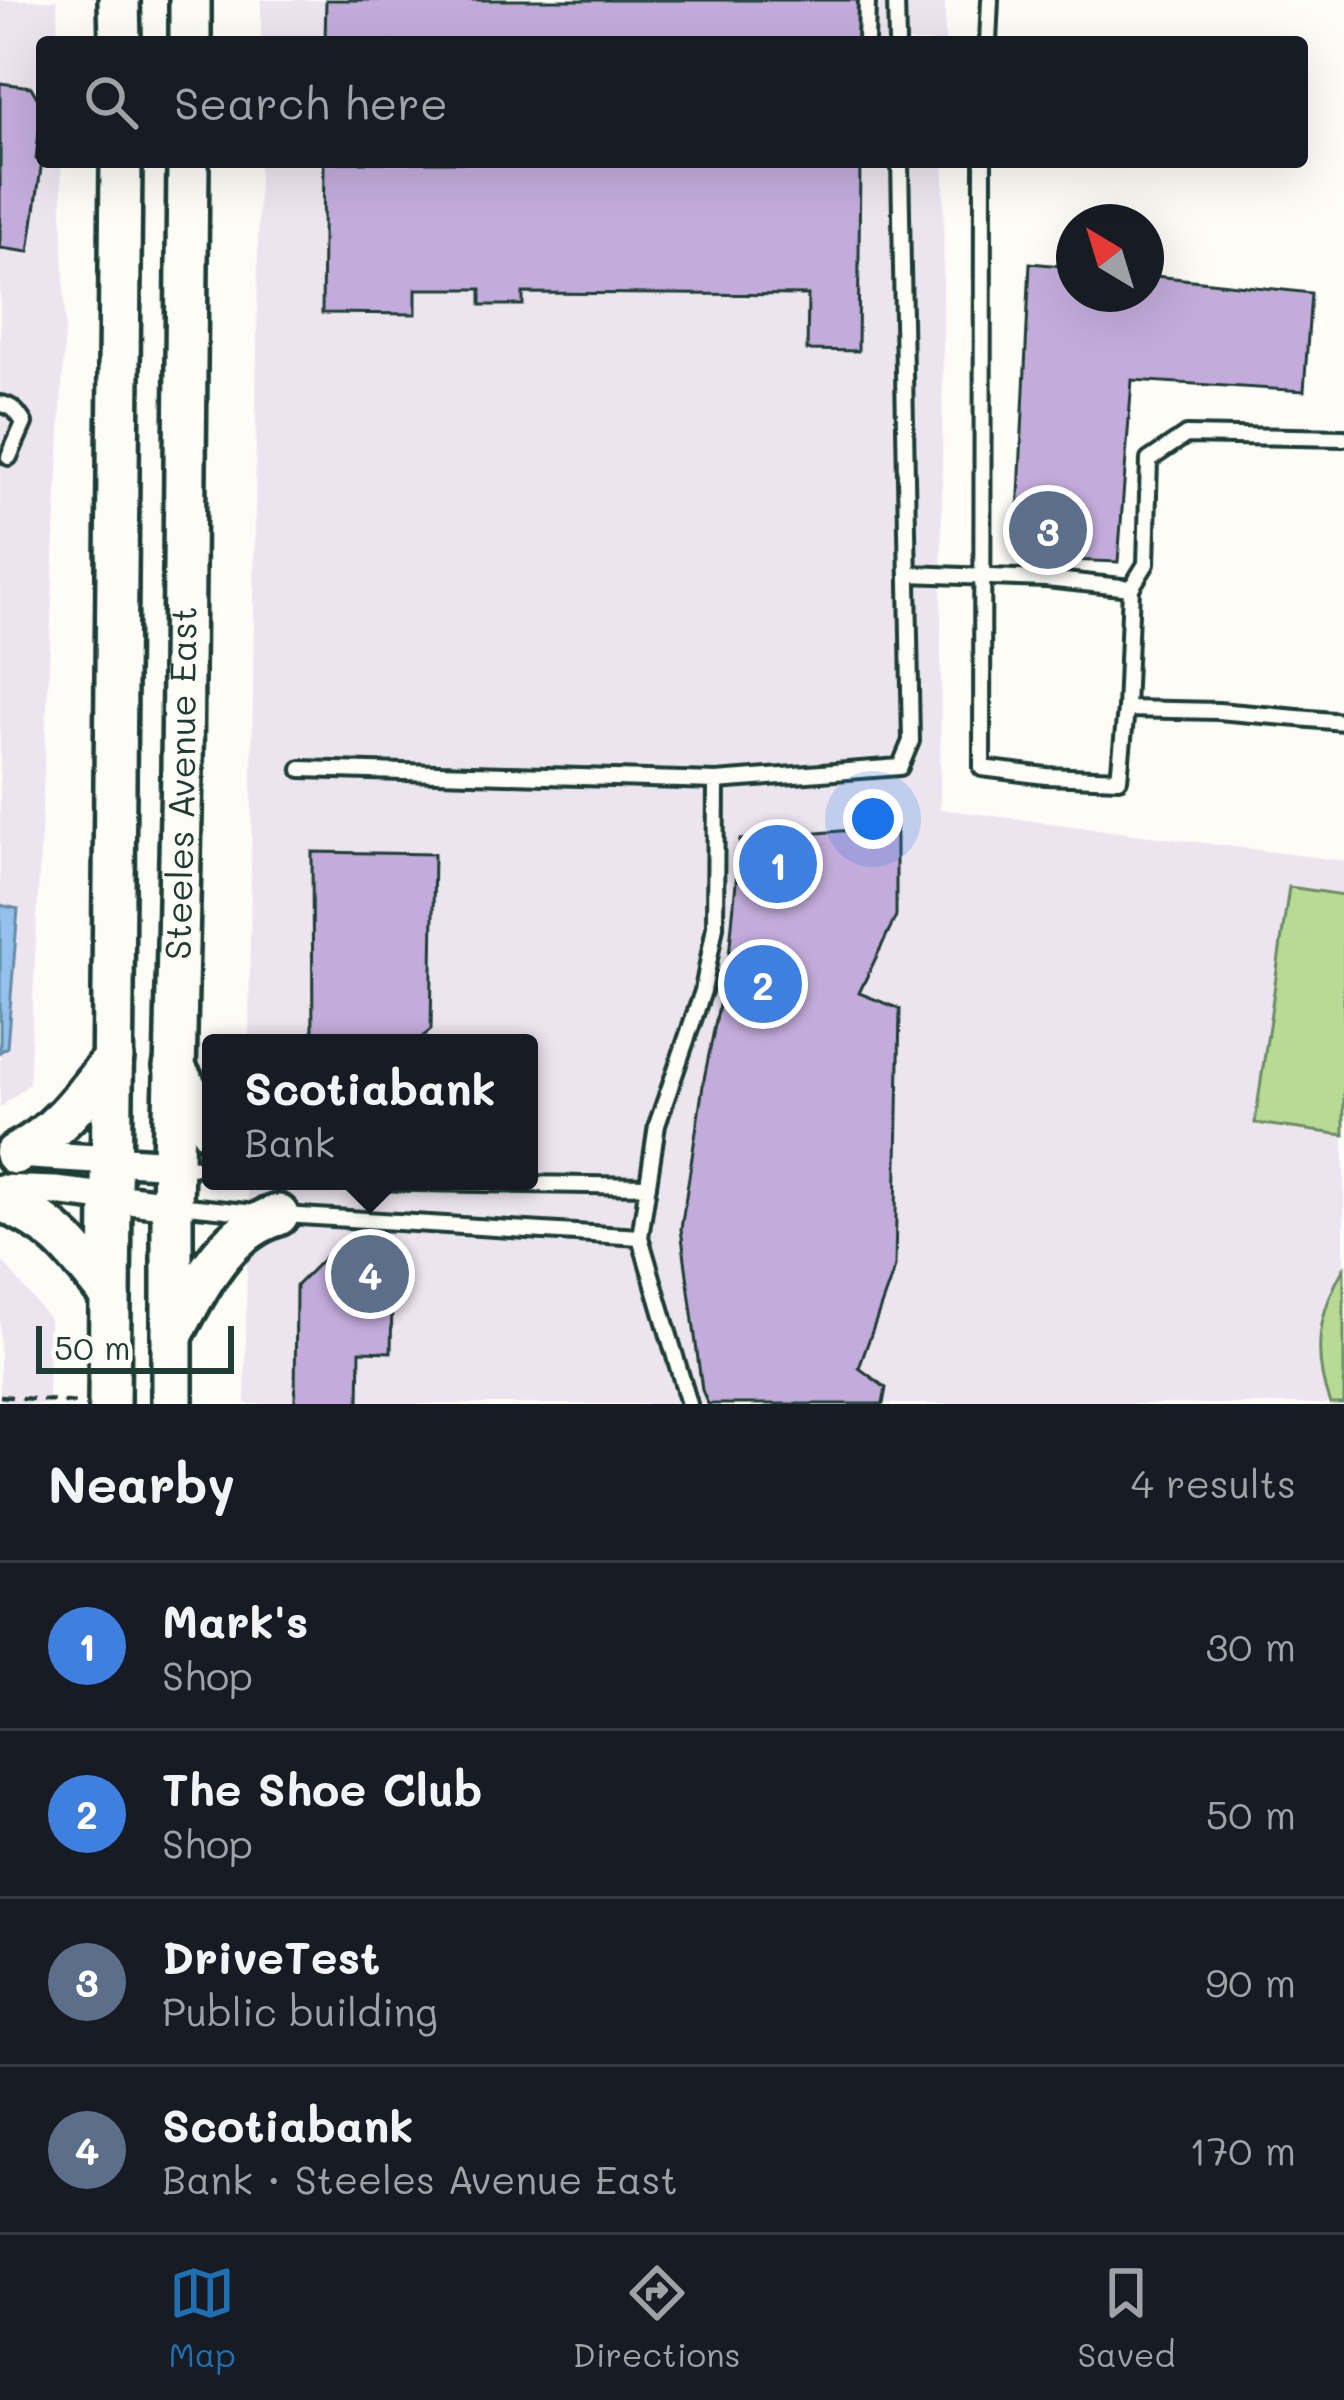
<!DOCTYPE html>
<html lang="en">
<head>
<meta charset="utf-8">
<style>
	body { margin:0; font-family:Mali,sans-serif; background:#242831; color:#f1f3f6 }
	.compass { position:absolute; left:1056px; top:204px; width:108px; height:108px; border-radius:50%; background:#171b24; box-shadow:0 12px 48px #0002; rotate:322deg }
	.scale { position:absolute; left:36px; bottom:30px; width:198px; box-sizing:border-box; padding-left:12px; border:6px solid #1f3d34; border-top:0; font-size:33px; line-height:42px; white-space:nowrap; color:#1f3d34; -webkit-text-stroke:9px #fdfcf7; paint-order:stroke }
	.you { position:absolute; left:873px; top:819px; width:42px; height:42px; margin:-30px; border:9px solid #fff; border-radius:50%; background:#1a73e8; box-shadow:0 0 0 18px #1a73e833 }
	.badge { display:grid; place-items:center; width:78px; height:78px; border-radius:50%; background:#1f6fb2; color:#fff; font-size:39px; font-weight:700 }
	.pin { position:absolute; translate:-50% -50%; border:6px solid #fff; box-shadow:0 3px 12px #0006 }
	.popup { position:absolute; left:202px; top:1034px; width:336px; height:156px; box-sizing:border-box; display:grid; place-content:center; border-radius:12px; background:#171b24; filter:drop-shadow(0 3px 9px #0005); font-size:39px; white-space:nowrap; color:#9ea1a6 }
	.popup b { font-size:45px; color:#f1f3f6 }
	.popup::after { content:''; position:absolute; left:50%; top:100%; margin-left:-24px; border:24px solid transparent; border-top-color:#171b24 }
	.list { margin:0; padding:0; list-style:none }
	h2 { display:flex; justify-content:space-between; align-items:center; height:156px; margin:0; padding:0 48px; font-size:51px }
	h2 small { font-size:39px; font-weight:400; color:#9ea1a6 }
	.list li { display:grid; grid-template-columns:78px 1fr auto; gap:36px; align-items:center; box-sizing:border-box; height:168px; padding:0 48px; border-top:3px solid #363941 }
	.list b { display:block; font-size:45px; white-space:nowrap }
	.list p { margin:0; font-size:39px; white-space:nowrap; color:#9ea1a6 }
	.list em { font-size:39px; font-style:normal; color:#9ea1a6 }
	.icon { flex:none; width:66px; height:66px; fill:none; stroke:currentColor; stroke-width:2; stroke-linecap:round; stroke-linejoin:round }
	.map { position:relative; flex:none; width:1344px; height:1404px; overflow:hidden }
	.search { position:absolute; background:#171b24; box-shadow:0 12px 48px #0002; left:36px; right:36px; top:36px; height:132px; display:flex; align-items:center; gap:30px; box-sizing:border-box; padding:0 42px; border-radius:12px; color:#9ea1a6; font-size:45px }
	.sheet { height:828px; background:#171b24 }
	nav { display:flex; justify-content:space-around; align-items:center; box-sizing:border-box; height:168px; border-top:3px solid #363941; background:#171b24; font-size:33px; color:#9ea1a6 }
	nav a { display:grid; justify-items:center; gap:6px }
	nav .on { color:#1f6fb2 }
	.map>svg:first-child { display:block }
</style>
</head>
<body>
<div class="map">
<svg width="1344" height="1404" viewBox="0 0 1344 1404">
	<rect width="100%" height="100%" fill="#fdfcf7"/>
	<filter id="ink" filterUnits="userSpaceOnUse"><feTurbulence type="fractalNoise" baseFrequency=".00833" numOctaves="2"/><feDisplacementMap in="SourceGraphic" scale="24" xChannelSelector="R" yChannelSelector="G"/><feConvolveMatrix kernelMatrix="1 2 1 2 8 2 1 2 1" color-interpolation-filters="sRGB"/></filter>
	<g filter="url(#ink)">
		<path fill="#ece4ef" d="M0 0H57L58 42H42V162H61L65 325 29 1084 0 1108Z
			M261 0H945V42H261Z
			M259 162H944L940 809 1344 861V1404H245L248 1181H529V1043H249Z
			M0 1258 49 1319 48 1404H0Z"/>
		<path fill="#b7da94" stroke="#6b8c64" stroke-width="3" d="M1289 887 1344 895V1135L1255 1123Z
			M1344 1268V1404H1330C1312 1354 1318 1313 1344 1268Z"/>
		<path fill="#93c0ed" stroke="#658ca3" stroke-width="3" d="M0 905 18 909 7 1047 0 1052Z"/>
		<path fill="#c3acdb" stroke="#1f3d34" stroke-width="3" d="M326 0H862L861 42H325Z
			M0 83 31 87 42 106 36 159 42 161 29 252 0 248Z
			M324 162H860L858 351 807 350 808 295 523 293V305H481V289H416V314L322 313Z
			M1030 263 1074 267V294H1146V275L1311 293 1304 391 1132 380 1118 562 1016 558Z
			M896 826V916L859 993 900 1009 895 1267 859 1368 886 1388 883 1404H708L702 1390 681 1229 704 1079 729 956 740 840Z
			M312 852 434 854 431 1030 415 1043H313Z
			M393 1254 391 1352 360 1351 359 1404H295L296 1286 327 1255Z"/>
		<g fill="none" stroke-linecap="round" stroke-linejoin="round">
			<g stroke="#1f3d34" stroke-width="22">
				<path id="service" d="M896 0 897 42
					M866 42 867 0
					M988 42 990 0
					M983 162 982 768 1046 776 1119 779 1126 709
					M0 404C12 405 18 413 24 423L9 457
					M1344 438 1186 435 1149 460 1146 564 1131 588 1126 709 1218 711 1344 722
					M909 574 1046 579 1131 588
					M301 769 716 781 900 767 911 741 900 162
					M174 1164 211 1169
					M355 1181 648 1186
					M177 1205 256 1213
					M284 1215 640 1237
					M689 1404 640 1237 657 1125 703 991 715 926 716 781"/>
			</g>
			<g stroke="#1f3d34" stroke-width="36">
				<path id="minor" d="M16 1154 174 1164
					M0 1189 55 1191 172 1205"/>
			</g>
			<g stroke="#1f3d34" stroke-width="48">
				<g id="secondary">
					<path d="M119 0 120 42"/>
					<path d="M190 42V0"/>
					<path d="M174 1067 211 1130"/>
					<path d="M15 1154C58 1133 84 1096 113 1058"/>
					<path d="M0 1200C56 1224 74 1250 110 1296"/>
					<path d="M173 1334C199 1287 223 1232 278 1215"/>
					<path d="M109 1404 121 162"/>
					<path id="s1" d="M172 1404V1205L182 771 188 162"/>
				</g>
			</g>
			<path stroke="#1f3d34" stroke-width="4.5" stroke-dasharray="12 9" stroke-linecap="butt" d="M0 1396 78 1403"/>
			<use href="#service" stroke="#fdfcf7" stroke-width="14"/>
			<use href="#minor" stroke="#fdfcf7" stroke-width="27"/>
			<use href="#secondary" stroke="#fdfcf7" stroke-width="39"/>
		</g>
	</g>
	<g text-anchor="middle" stroke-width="9" stroke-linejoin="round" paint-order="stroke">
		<g font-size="36" fill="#1f3d34" stroke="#fdfcf7">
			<text dy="13" stroke="none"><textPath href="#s1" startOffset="621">Steeles Avenue East</textPath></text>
		</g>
	</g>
</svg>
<svg class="compass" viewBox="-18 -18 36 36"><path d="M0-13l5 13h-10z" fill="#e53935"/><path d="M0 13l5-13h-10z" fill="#9ea1a6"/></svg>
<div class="scale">50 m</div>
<div class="you"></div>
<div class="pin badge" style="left:778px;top:864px;background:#3f7fe0">1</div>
<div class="pin badge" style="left:763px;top:984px;background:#3f7fe0">2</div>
<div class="pin badge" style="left:1048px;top:530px;background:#5c6f8a">3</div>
<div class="pin badge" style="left:370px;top:1274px;background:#5c6f8a">4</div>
<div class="popup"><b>Scotiabank</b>Bank</div>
<div class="search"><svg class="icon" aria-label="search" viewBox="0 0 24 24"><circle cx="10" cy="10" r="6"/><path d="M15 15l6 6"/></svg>Search here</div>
</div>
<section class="sheet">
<h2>Nearby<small>4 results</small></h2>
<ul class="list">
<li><span class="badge" style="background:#3f7fe0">1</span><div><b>Mark's</b><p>Shop</p></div><em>30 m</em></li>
<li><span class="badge" style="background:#3f7fe0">2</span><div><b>The Shoe Club</b><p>Shop</p></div><em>50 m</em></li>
<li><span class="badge" style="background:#5c6f8a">3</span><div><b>DriveTest</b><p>Public building</p></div><em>90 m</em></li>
<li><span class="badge" style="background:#5c6f8a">4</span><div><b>Scotiabank</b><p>Bank · Steeles Avenue East</p></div><em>170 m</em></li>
</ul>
</section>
<nav>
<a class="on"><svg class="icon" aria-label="map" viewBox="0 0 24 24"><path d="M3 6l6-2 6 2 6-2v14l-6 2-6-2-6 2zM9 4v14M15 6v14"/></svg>Map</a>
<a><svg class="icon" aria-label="directions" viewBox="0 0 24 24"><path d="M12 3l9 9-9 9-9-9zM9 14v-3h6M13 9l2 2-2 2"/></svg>Directions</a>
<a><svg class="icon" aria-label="saved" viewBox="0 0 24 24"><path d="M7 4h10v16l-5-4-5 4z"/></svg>Saved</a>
</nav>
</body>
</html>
